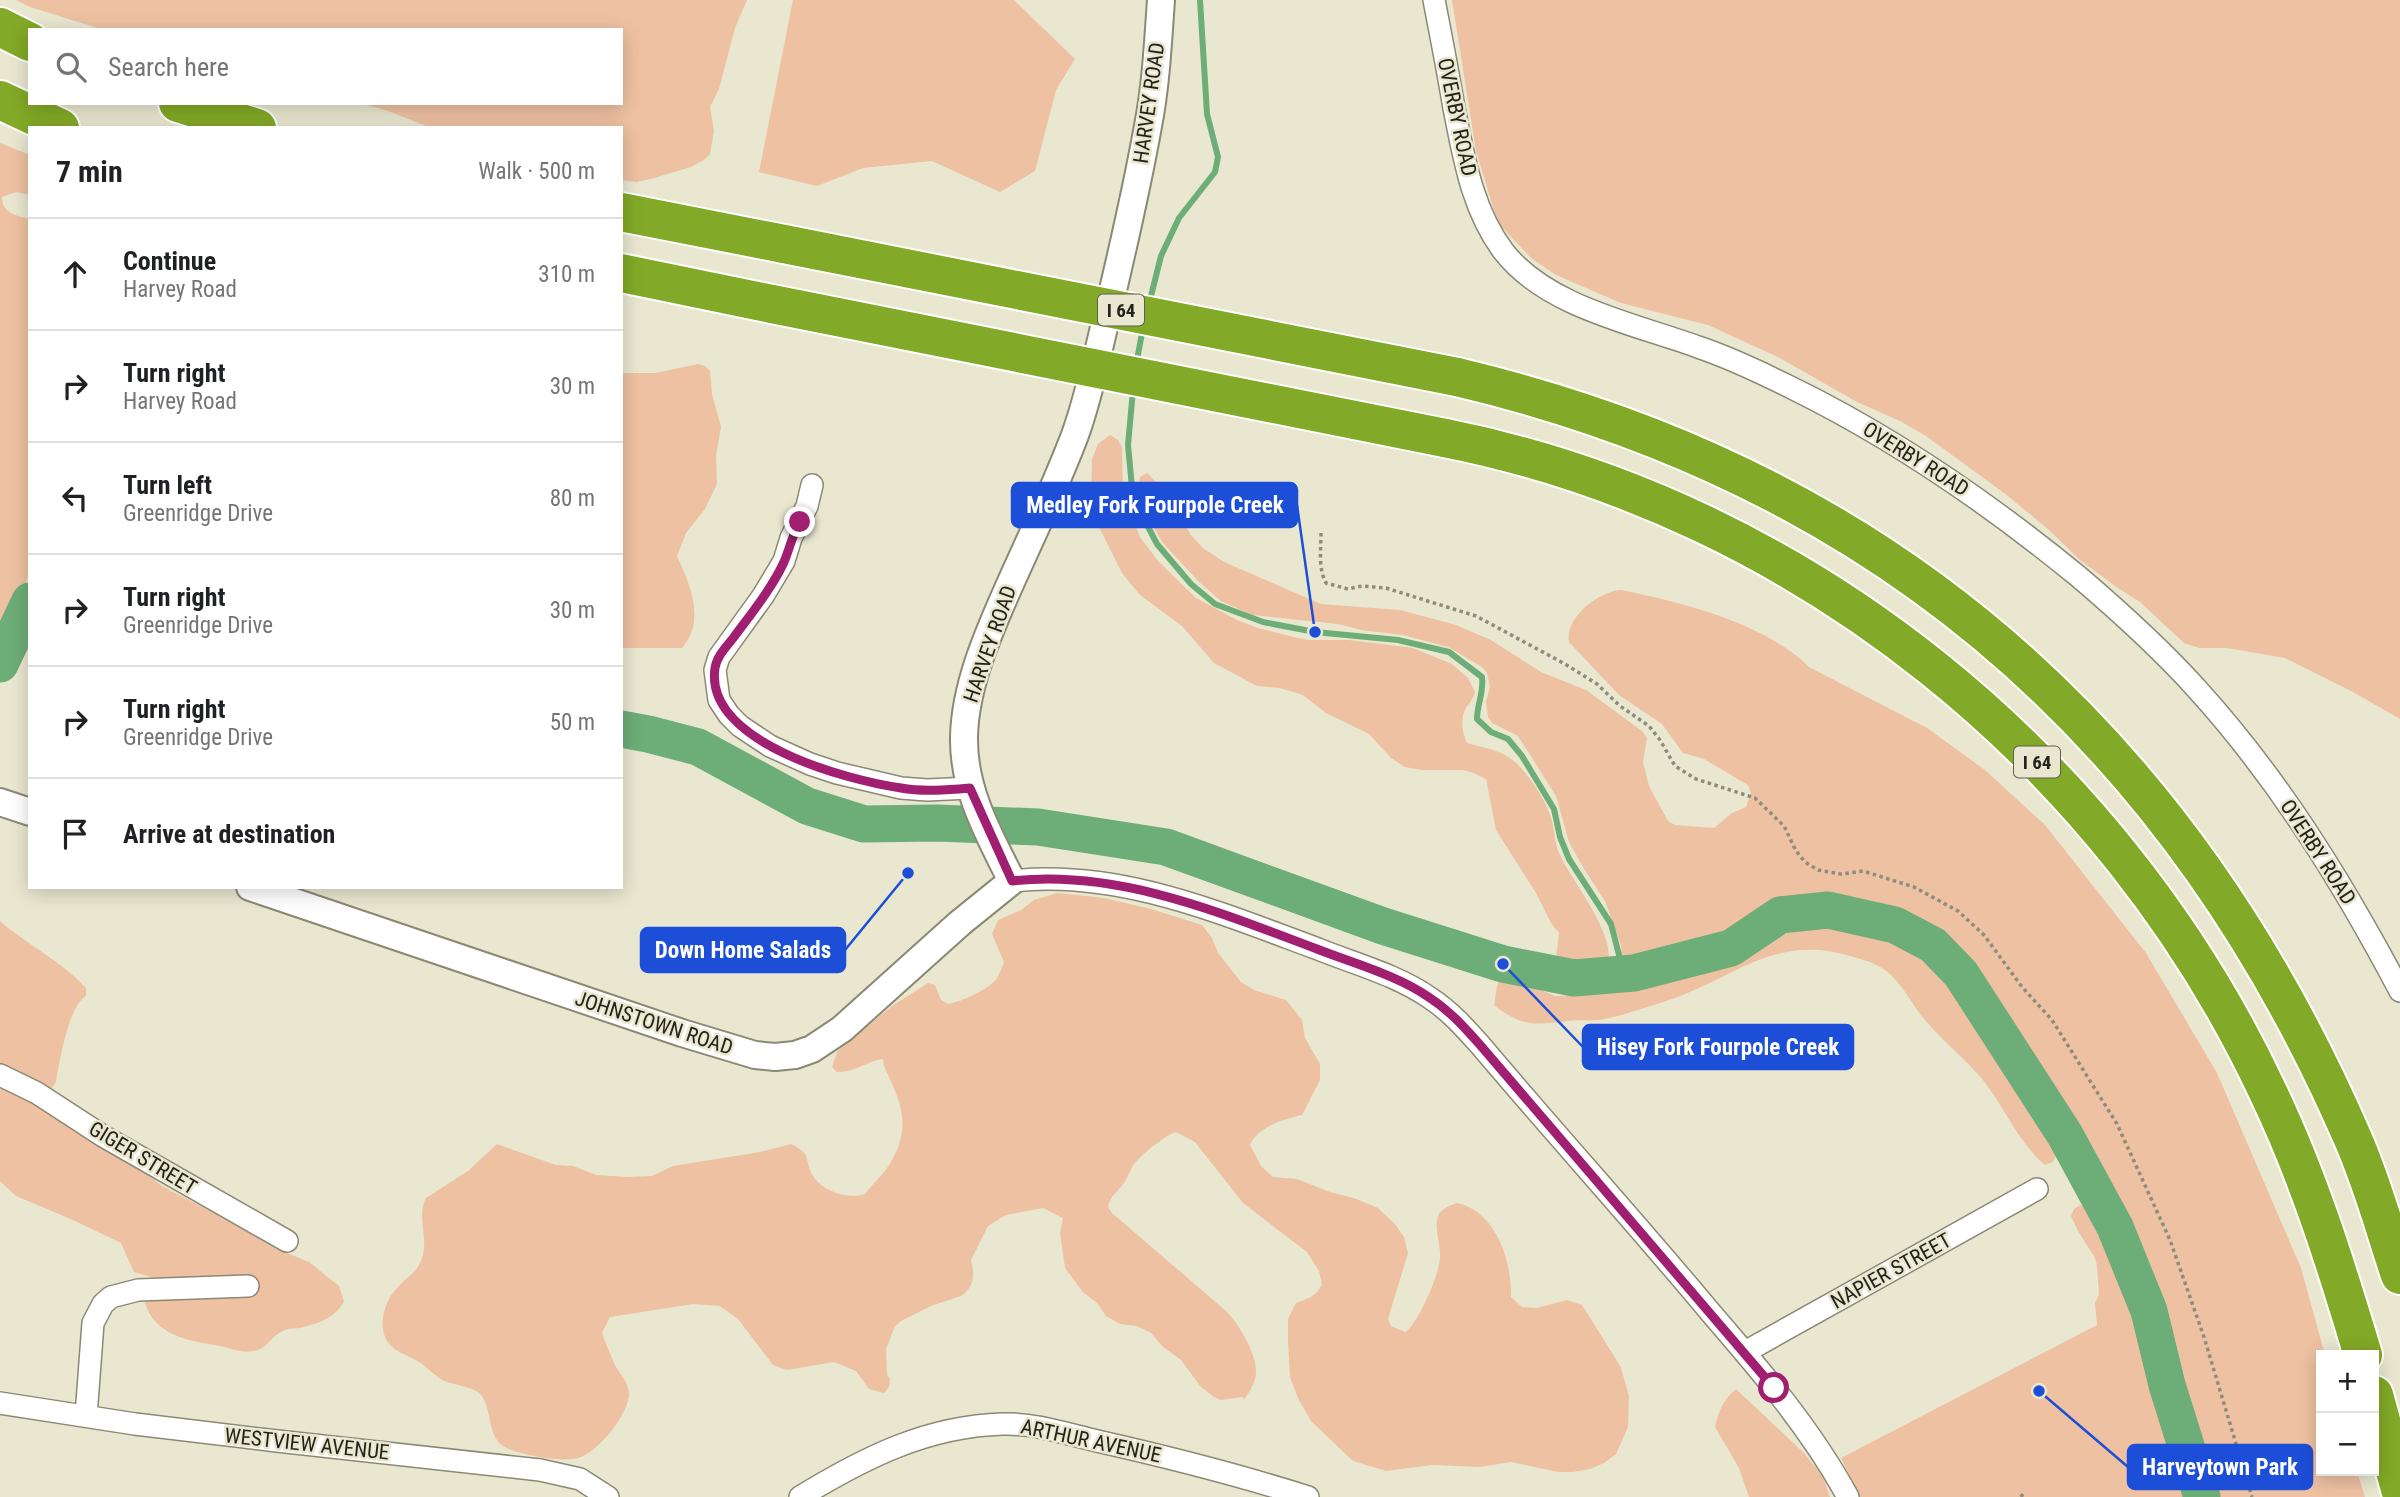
<!DOCTYPE html>
<html lang="en">
<head>
<meta charset="utf-8">
<style>
	body { margin:0; font-family:"Roboto Condensed",sans-serif; background:#f2f2f2; color:#202124 }
	.controls { position:absolute; right:21px; bottom:21px; display:grid; overflow:hidden; border-radius:0px; box-shadow:0 4px 18px #0003 }
	.controls button { width:63px; height:63px; display:grid; place-items:center; padding:0; border:0; border-bottom:2px solid #e0e0e0; background:#fff; color:#202124; font:35px sans-serif }
	.stop { position:absolute; width:21px; height:21px; margin:-16px; border:5px solid #a01f71; border-radius:50%; background:#fff }
	.stop.end { background:#a01f71; border-color:#fff; box-shadow:0 2px 7px #0008 }
	.list { margin:0; padding:0; list-style:none }
	h2 { display:flex; justify-content:space-between; align-items:center; height:91px; margin:0; padding:0 28px; font-size:30px }
	h2 small { font-size:23px; font-weight:400; color:#757577 }
	.list li { display:grid; grid-template-columns:46px 1fr auto; gap:21px; align-items:center; box-sizing:border-box; height:112px; padding:0 28px; border-top:2px solid #e0e0e0 }
	.list b { display:block; font-size:26px; white-space:nowrap }
	.list p { margin:0; font-size:23px; white-space:nowrap; color:#757577 }
	.list em { font-size:23px; font-style:normal; color:#757577 }
	.icon { flex:none; width:38px; height:38px; fill:none; stroke:currentColor; stroke-width:2; stroke-linecap:round; stroke-linejoin:round }
	.map { position:relative; flex:none; width:2400px; height:1497px; overflow:hidden }
	.search { position:absolute; background:#fff; box-shadow:0 4px 18px #0003; left:28px; top:28px; width:595px; height:77px; display:flex; align-items:center; gap:18px; box-sizing:border-box; padding:0 24px; border-radius:0px; color:#757577; font-size:26px }
	.panel { position:absolute; background:#fff; box-shadow:0 4px 18px #0003; left:28px; top:126px; width:595px; height:763px; border-radius:0px }
	.map>svg:first-child { display:block }
</style>
</head>
<body>
<div class="map">
<svg width="2400" height="1497" viewBox="0 0 2400 1497">
	<rect width="100%" height="100%" fill="#e9e7d0"/>
	<path fill="#eec1a2" d="M16 0H747L735 28 719 89 710 107 714 131 710 154 704 160 691 167 651 179 636 182 621 180V128H431L388 111 360 103H621V30H104L30 7Z
		M793 0H1014L1075 59 1056 90 1035 171 1000 192 932 161 863 168 817 186 759 172Z
		M1452 0H2400V719L2353 692 2285 658 2227 648H2199L2184 643 2140 602 2115 586 2080 560 2048 529 2004 493 1926 436 1900 421 1857 402 1778 357 1708 325 1621 303 1556 275 1531 258 1500 225 1494 210 1476 151Z
		M0 143 30 155V195L16 192 2 197C2 213 16 216 30 219V569L21 598 0 649Z
		M698 364 705 366 710 371 712 394 721 427 716 455 717 484 705 509 686 533 677 556C690 584 706 621 682 648H621V373H655Z
		M1110 435 1118 440 1122 447 1123 491 1140 537 1158 561 1196 598 1237 620 1258 628 1294 637 1309 640H1349L1413 648 1452 664 1468 678 1475 692C1473 699 1470 702 1466 708 1460 718 1462 733 1467 743 1487 749 1505 750 1520 767 1532 780 1546 801 1551 818 1555 830 1554 843 1560 855 1572 882 1619 937 1607 967 1588 973 1570 974 1556 959L1559 933 1551 923 1536 893 1496 830 1486 779 1471 772 1463 770H1421L1405 767 1391 758 1369 734 1326 713 1303 695 1280 688 1257 686 1214 663 1182 626 1140 595 1122 573 1099 527 1091 503 1092 459 1098 444Z
		M1147 473 1164 490 1191 535 1203 548 1224 562 1321 604 1400 610 1456 625 1491 640 1541 672 1586 690 1642 731 1647 738 1643 762 1649 786 1668 821 1675 825 1714 828 1732 813 1746 807 1751 793 1748 785 1704 759 1683 753 1662 724 1619 695 1569 642C1564 618 1600 590 1622 590 1683 603 1763 622 1809 667L1927 728 1985 770 2045 825 2146 953 2217 1073 2301 1268 2325 1355H2321V1471H2357L2365 1497H2213L2183 1414 2179 1385 2168 1357 2165 1342 2129 1239C2119 1221 2097 1164 2084 1156L2070 1129 2020 1059 1970 971 1931 935 1918 925 1896 916 1861 912 1832 903 1808 902 1786 906 1750 921 1723 939 1698 949 1680 962 1643 964 1622 960 1621 945 1605 901 1584 869 1569 842 1556 796 1518 736 1492 723 1488 717 1486 702 1490 687 1487 673 1482 667 1448 647 1403 635 1361 630 1338 624 1252 615 1221 601 1199 582 1163 543 1151 523 1138 495 1140 477Z
		M1057 893 1104 898 1151 909 1202 925 1212 938 1218 953 1241 982 1254 990 1286 1000 1302 1020 1305 1038 1320 1064V1080L1302 1115C1284 1119 1257 1127 1250 1145L1261 1166 1273 1177 1297 1179 1330 1192 1354 1198 1378 1208 1395 1224 1404 1237 1408 1253 1388 1319 1391 1326 1405 1332C1417 1326 1440 1274 1440 1257 1441 1244 1433 1226 1439 1214 1443 1208 1451 1205 1457 1203 1497 1212 1512 1262 1511 1297L1522 1307 1537 1308 1567 1300 1582 1305 1614 1356 1621 1368 1629 1396 1628 1427 1616 1454 1604 1463 1590 1469 1573 1472H1558L1511 1462 1480 1467 1433 1465 1386 1471 1353 1461 1311 1421 1298 1398 1290 1377 1288 1341V1319L1296 1303C1308 1299 1315 1296 1322 1285L1319 1271 1307 1252 1243 1203 1195 1142 1176 1132C1166 1135 1142 1154 1135 1163 1129 1171 1127 1181 1120 1188 1114 1195 1110 1197 1108 1207L1112 1213 1226 1311C1240 1325 1261 1360 1255 1379 1253 1386 1248 1394 1244 1400L1243 1397 1221 1400 1214 1397 1201 1387 1181 1360 1162 1346 1151 1333 1137 1326 1120 1324 1106 1316 1097 1303 1083 1292 1065 1268 1060 1233 1063 1218 1043 1208 1006 1215 988 1226 971 1260C975 1275 974 1287 961 1296L931 1306 901 1321 895 1326 886 1349 887 1375 890 1379 889 1387 884 1393 869 1389 856 1371 834 1362 787 1370 773 1365 738 1319 720 1306 693 1304 610 1317 602 1333C605 1343 610 1353 614 1363 619 1374 630 1383 629 1396 626 1417 600 1449 581 1457 566 1464 517 1455 503 1446 486 1434 493 1406 479 1393 474 1388 453 1384 444 1381 435 1376 428 1368 419 1362 407 1354 391 1352 385 1337 378 1319 387 1296 401 1284 407 1277 414 1274 419 1265 432 1242 415 1218 426 1198L468 1171 497 1144 556 1165 573 1166 596 1175 628 1177 652 1176 673 1166 760 1152 791 1144C813 1154 804 1161 813 1176 822 1191 848 1200 865 1194 872 1184 883 1175 889 1165 913 1126 901 1103 884 1066L883 1059C866 1061 855 1073 837 1072L832 1067 837 1052 843 1046 892 1006 928 983 935 985 941 1000 948 1004C961 1002 990 989 997 978 1000 973 1002 967 1004 962L992 934 998 920 1021 910 1034 900Z
		M0 921C28 945 61 961 86 988V996C69 1005 59 1062 56 1082L52 1088 44 1086 0 1064Z
		M1827 923H1834L1862 934 1901 940 1936 958 1962 994 1974 1017 2031 1104 2054 1148 2056 1156 2053 1162 2045 1165C2018 1142 2005 1108 1983 1080 1965 1059 1942 1040 1924 1019 1910 1002 1900 978 1880 967 1871 961 1860 959 1850 956 1773 933 1735 979 1666 1001 1646 1007 1625 1015 1605 1019 1593 1022 1580 1019 1568 1021 1536 1025 1521 1027 1494 1005L1497 986 1500 980 1522 982 1555 996 1604 994 1727 964 1752 946 1804 927Z
		M0 1087 36 1103 123 1156 162 1186 250 1232 275 1248 309 1262 339 1286 344 1301C336 1318 317 1324 299 1328 294 1329 289 1328 283 1331 273 1335 268 1346 258 1350 243 1355 229 1347 215 1345 187 1341 154 1334 145 1303L158 1279 134 1272 121 1243 73 1220 16 1196 0 1181Z
		M2080 1205 2088 1208 2127 1288 2143 1347 2145 1363 2165 1418 2188 1497H1860L1841 1458 2097 1325 2095 1303 2099 1295 2097 1265 2095 1258 2078 1231 2071 1216 2074 1209Z
		M1736 1389 1804 1453 1823 1477 1830 1497H1749L1739 1468 1715 1427C1719 1410 1723 1400 1736 1389Z"/>
	<g fill="none" stroke-linecap="round" stroke-linejoin="round">
		<path stroke="#6dad77" stroke-width="6" d="M1149 304 1161 256 1179 218 1215 172 1218 157 1207 114 1200 0
			M1136 365 1143 328
			M1133 390 1128 445 1133 498 1157 544 1191 584 1215 604 1263 622 1315 632 1398 640 1449 652 1482 677C1484 693 1477 704 1477 719L1491 732 1508 739 1522 756 1554 809 1560 837 1569 859 1611 924 1624 974"/>
		<path stroke="#6dad77" stroke-width="37" d="M0 664 30 601
			M621 729 648 734 698 747 807 806 864 824 937 823 1038 827 1166 847 1383 926 1503 964 1574 978 1634 973 1731 948 1780 915 1828 910 1895 925 1933 945 1961 974 2065 1135 2115 1227 2149 1311 2167 1385 2202 1497"/>
		<g stroke="#8b8974" stroke-width="24">
			<path id="minor" d="M1434 0C1441 36 1448 72 1454 108 1464 158 1472 210 1504 252 1547 307 1635 324 1698 347 1731 358 1762 373 1792 388 1896 439 1990 504 2079 577 2120 612 2160 648 2196 688 2278 778 2343 883 2400 991
				M812 485 807 506 791 538 784 561 763 596 719 657 715 670 719 700 729 715 740 726 770 746 810 764 837 773 901 788 927 790 970 788
				M1012 881C1118 869 1220 913 1318 949 1355 964 1397 975 1430 998 1450 1011 1465 1028 1481 1046 1557 1136 1636 1223 1711 1313 1761 1371 1811 1429 1848 1497
				M0 1075 37 1093 103 1136 287 1241
				M1745 1352 2037 1189
				M0 1403 135 1424 277 1441 540 1470 580 1479 608 1497
				M86 1416 93 1323 103 1304 111 1297 138 1290 248 1286
				M800 1497C864 1458 927 1426 1003 1424 1034 1423 1067 1434 1097 1441 1168 1457 1239 1475 1308 1497"/>
		</g>
		<g stroke="#8b8974" stroke-width="30">
			<path id="tertiary" d="M0 802 30 812
				M250 887 682 1033 755 1055 775 1057 795 1055 812 1049 842 1029 960 923 1012 881C989 835 963 790 964 737 965 687 987 636 1007 591 1030 539 1055 488 1075 435 1090 394 1098 350 1109 307 1123 248 1137 187 1148 126 1156 85 1158 42 1161 0"/>
		</g>
		<g stroke="#fff" stroke-width="42">
			<path id="motorway" d="M0 27 30 42
				M0 100 60 128
				M178 103 257 128
				M621 212 784 244
				M621 273 772 304
				M1457 377C1885 478 2179 738 2353 1139 2372 1182 2385 1230 2400 1275
				M1445 438C1803 509 2113 762 2267 1090 2308 1175 2336 1265 2363 1355
				M2374 1395 2400 1489"/>
		</g>
		<path stroke="#8e8c7c" stroke-width="3.5" stroke-dasharray="3.5 3.5" stroke-linecap="butt" d="M1321 533C1321 550 1318 568 1326 583L1348 589 1362 586 1386 588 1476 616 1565 664 1597 684 1620 706 1649 726 1660 740 1675 766 1696 779 1755 798 1784 826 1796 851 1805 862 1818 870 1841 874 1863 871 1914 887 1958 911 1984 935 2022 987 2052 1020 2117 1124 2170 1240 2204 1337 2252 1497
			M2021 1497 2023 1494"/>
		<use href="#minor" stroke="#fff" stroke-width="21"/>
		<use href="#tertiary" stroke="#fff" stroke-width="26"/>
		<use href="#motorway" stroke="#82a927" stroke-width="38"/>
		<g stroke="#fff" stroke-width="42" stroke-linecap="butt">
			<path id="motorway-bridge" d="M784 244 1457 377
				M772 304 1445 438"/>
		</g>
		<use href="#motorway-bridge" stroke="#82a927" stroke-width="38"/>
	</g>
	<g fill="none" stroke-linecap="round" stroke-linejoin="round">
		<path stroke="#a01f71" stroke-width="9" d="M800 522C792 535 790 548 784 562 772 588 751 614 734 637 726 647 717 656 715 668 704 742 846 780 901 788 923 792 947 790 970 788L1012 881C1118 869 1221 913 1317 949 1355 964 1397 975 1430 998 1450 1011 1465 1028 1481 1046L1774 1388"/>
	</g>
	<g text-anchor="middle" stroke-width="5" stroke-linejoin="round" paint-order="stroke">
		<g fill="#e9e7d0" stroke="#5f5e51" stroke-width="2">
			<rect x="1098" y="294.5" width="46" height="31" rx="5"/>
			<rect x="2014" y="746.5" width="46" height="31" rx="5"/>
		</g>
		<g font-size="19" font-weight="bold" fill="#24231b">
			<text x="1121" y="317">I 64</text>
			<text x="2037" y="769">I 64</text>
		</g>
		<g font-size="21" fill="#24231b" stroke="#e9e7d0">
			<text transform="translate(1149 103) rotate(-82)" y="7">HARVEY ROAD</text>
			<text transform="translate(1457 117) rotate(78)" y="7">OVERBY ROAD</text>
			<text transform="translate(1916 459) rotate(32)" y="7">OVERBY ROAD</text>
			<text transform="translate(990 644) rotate(-71)" y="7">HARVEY ROAD</text>
			<text transform="translate(2318 852) rotate(57)" y="7">OVERBY ROAD</text>
			<text transform="translate(654 1023) rotate(18)" y="7">JOHNSTOWN ROAD</text>
			<text transform="translate(143 1158) rotate(31)" y="7">GIGER STREET</text>
			<text transform="translate(1891 1271) rotate(-29)" y="7">NAPIER STREET</text>
			<text transform="translate(1091 1441) rotate(12)" y="7">ARTHUR AVENUE</text>
			<text transform="translate(307 1444) rotate(6)" y="7">WESTVIEW AVENUE</text>
		</g>
	</g>
	<path fill="none" stroke="#1d4ed8" stroke-width="2.5" d="M1315 632L1297 505M908 873L845 950M1503 964L1583 1047M2039 1391L2128 1467"/>
	<g fill="#1d4ed8" stroke="#e9e7d0" stroke-width="2.5">
		<circle cx="1315" cy="632" r="7"/>
		<circle cx="908" cy="873" r="7"/>
		<circle cx="1503" cy="964" r="7"/>
		<circle cx="2039" cy="1391" r="7"/>
	</g>
	<g fill="#1d4ed8" stroke="#1d4ed8" stroke-width="2.5">
		<rect x="1012" y="483" width="285" height="44" rx="7"/>
		<rect x="641" y="928" width="204" height="44" rx="7"/>
		<rect x="1583" y="1025" width="270" height="44" rx="7"/>
		<rect x="2128" y="1445" width="184" height="44" rx="7"/>
	</g>
	<g font-size="23" text-anchor="middle" font-weight="bold" fill="#fff">
		<text x="1155" y="513">Medley Fork Fourpole Creek</text>
		<text x="743" y="958">Down Home Salads</text>
		<text x="1718" y="1055">Hisey Fork Fourpole Creek</text>
		<text x="2220" y="1475">Harveytown Park</text>
	</g>
</svg>
<div class="controls">
<button>+</button>
<button>−</button>
</div>
<div class="stop" style="left:1774px;top:1388px"></div>
<div class="stop end" style="left:800px;top:522px"></div>
<div class="search"><svg class="icon" aria-label="search" viewBox="0 0 24 24"><circle cx="10" cy="10" r="6"/><path d="M15 15l6 6"/></svg>Search here</div>
<section class="panel">
<h2>7 min<small>Walk · 500 m</small></h2>
<ul class="list">
<li><svg class="icon" aria-label="ahead" viewBox="0 0 24 24"><path d="M12 20V5M6 11l6-6 6 6"/></svg><div><b>Continue</b><p>Harvey Road</p></div><em>310 m</em></li>
<li><svg class="icon" aria-label="right" viewBox="0 0 24 24"><path d="M7 20v-9h11M14 6l5 5-5 5"/></svg><div><b>Turn right</b><p>Harvey Road</p></div><em>30 m</em></li>
<li><svg class="icon" aria-label="left" viewBox="0 0 24 24"><path d="M17 20v-9H6M10 6l-5 5 5 5"/></svg><div><b>Turn left</b><p>Greenridge Drive</p></div><em>80 m</em></li>
<li><svg class="icon" aria-label="right" viewBox="0 0 24 24"><path d="M7 20v-9h11M14 6l5 5-5 5"/></svg><div><b>Turn right</b><p>Greenridge Drive</p></div><em>30 m</em></li>
<li><svg class="icon" aria-label="right" viewBox="0 0 24 24"><path d="M7 20v-9h11M14 6l5 5-5 5"/></svg><div><b>Turn right</b><p>Greenridge Drive</p></div><em>50 m</em></li>
<li><svg class="icon" aria-label="arrive" viewBox="0 0 24 24"><path d="M6 21V4h12l-3 4 3 4H6"/></svg><div><b>Arrive at destination</b></div></li>
</ul>
</section>
</div>
</body>
</html>
